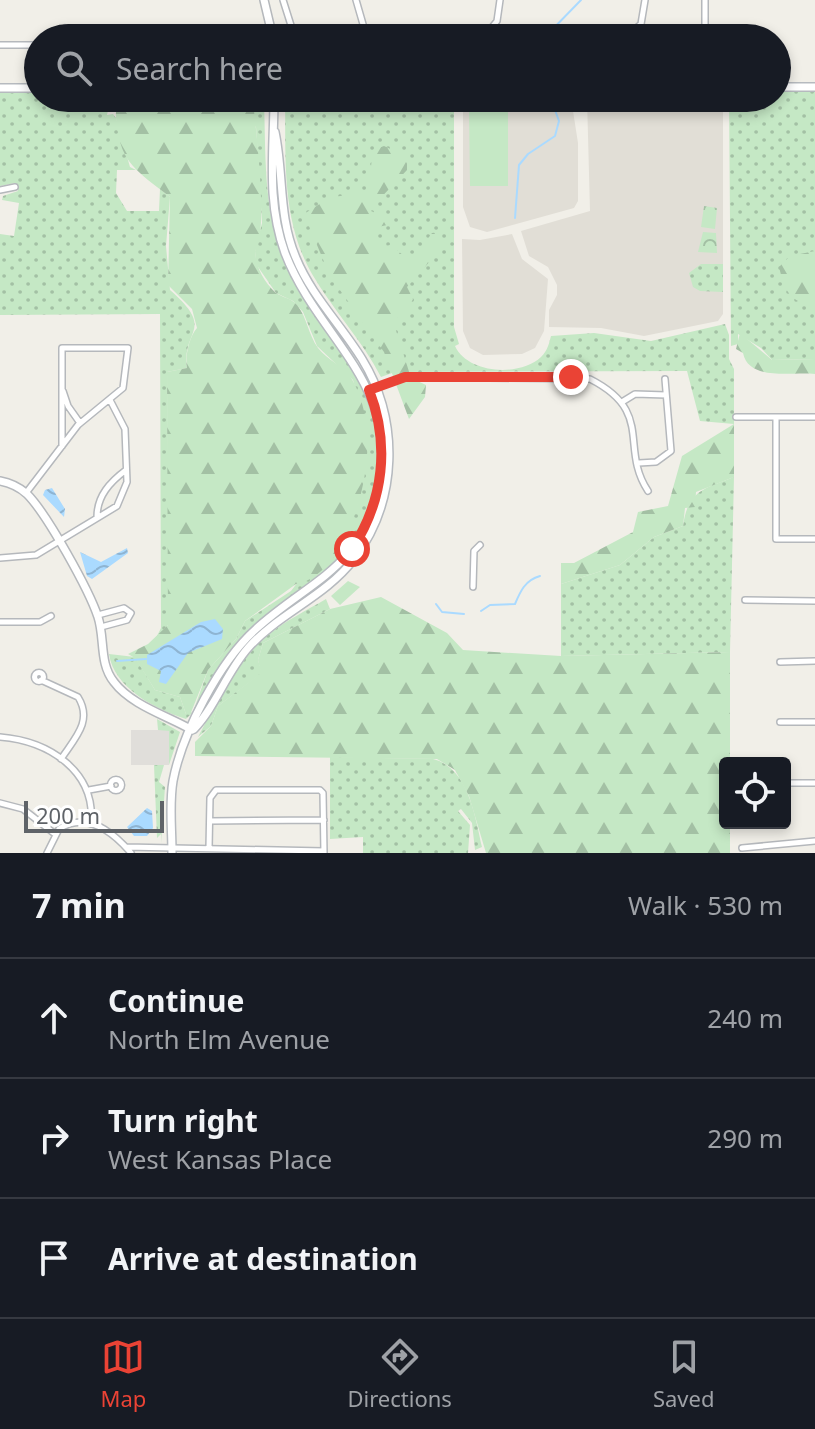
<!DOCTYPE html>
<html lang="en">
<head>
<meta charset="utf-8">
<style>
	body { margin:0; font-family:"Noto Sans",sans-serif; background:#242831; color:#f1f3f6 }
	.controls { position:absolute; right:24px; bottom:24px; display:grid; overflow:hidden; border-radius:8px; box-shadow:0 4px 12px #0003 }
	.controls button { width:72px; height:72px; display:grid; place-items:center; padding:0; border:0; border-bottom:2px solid #363941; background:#171b24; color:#f1f3f6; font:40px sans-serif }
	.scale { position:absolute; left:24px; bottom:20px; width:140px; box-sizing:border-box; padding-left:8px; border:4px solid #5f6368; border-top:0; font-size:22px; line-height:28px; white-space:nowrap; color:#5f6368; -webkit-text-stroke:6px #fff; paint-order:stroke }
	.stop { position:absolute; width:24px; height:24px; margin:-18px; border:6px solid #ea4335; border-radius:50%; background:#fff }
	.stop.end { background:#ea4335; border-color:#fff; box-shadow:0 2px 8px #0008 }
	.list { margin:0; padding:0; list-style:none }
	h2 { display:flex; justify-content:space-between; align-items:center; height:104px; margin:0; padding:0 32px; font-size:34px }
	h2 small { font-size:26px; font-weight:400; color:#9ea1a6 }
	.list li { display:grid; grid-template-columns:52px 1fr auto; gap:24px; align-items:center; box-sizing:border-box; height:120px; padding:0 32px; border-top:2px solid #363941 }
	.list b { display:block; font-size:30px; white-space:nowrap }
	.list p { margin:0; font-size:26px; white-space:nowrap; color:#9ea1a6 }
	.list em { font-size:26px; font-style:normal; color:#9ea1a6 }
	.icon { flex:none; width:44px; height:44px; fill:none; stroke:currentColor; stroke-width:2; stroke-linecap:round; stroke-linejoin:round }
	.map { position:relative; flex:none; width:815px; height:853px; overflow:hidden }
	.search { position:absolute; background:#171b24; box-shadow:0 4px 12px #0003; left:24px; right:24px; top:24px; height:88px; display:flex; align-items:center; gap:20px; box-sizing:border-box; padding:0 28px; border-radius:44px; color:#9ea1a6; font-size:30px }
	.sheet { height:464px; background:#171b24 }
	nav { display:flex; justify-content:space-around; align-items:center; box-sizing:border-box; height:112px; border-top:2px solid #363941; background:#171b24; font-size:22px; color:#9ea1a6 }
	nav a { display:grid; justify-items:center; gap:4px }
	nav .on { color:#ea4335 }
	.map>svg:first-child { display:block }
</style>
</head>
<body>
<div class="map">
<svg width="815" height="853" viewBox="0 0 815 853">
	<defs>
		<pattern id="grass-dots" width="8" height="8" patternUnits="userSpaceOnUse" patternTransform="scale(2)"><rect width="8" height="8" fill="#c5e8c5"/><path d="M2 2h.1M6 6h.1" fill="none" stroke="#a3c0a4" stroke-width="1.8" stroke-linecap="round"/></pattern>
		<pattern id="forest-firs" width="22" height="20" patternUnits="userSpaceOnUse" patternTransform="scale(2)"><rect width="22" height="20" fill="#c5e8c5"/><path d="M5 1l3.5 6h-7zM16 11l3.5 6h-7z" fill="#a3c0a4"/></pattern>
		<pattern id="park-crowns" width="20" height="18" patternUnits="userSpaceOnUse" patternTransform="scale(2)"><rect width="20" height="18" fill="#c5e8c5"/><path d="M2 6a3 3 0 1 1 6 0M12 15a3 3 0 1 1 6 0" fill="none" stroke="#a3c0a4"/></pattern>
		<pattern id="water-waves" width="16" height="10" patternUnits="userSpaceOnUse" patternTransform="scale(2)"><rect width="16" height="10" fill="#aadaff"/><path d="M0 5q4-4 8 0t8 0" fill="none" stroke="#8eb4d2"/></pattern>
	</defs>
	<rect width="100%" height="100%" fill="#f1efe8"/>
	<path fill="#e0deda" d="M131 730H169V765H131Z"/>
	<path fill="#e1ded6" d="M463 98H571L578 143V201L574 208 487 232 470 227 463 207Z
		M587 98H723V314L718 321 644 336 601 328 549 327V310L557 295V285L548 267 529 256 521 231 590 211Z
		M512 234 522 259 548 279 544 331 535 348 522 354 483 355 470 348 463 331 462 239 480 240Z"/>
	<path fill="url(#grass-dots)" d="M26 90 38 94V98H103L109 106 107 115 113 114 116 118 130 167 136 170H117L116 193 127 211H159L160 189 170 197 166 246 170 290C217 331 181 329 187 368L167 372 170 617 168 625 156 638 161 628 160 314 0 315V234L14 236 19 203 2 200 3 196 18 191 15 183 0 186V92Z
		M777 90H815V359L772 360 761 348 738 334V344L731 346 729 98H777Z
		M285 98H454V327L459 344 455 346C468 374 520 377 541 357 548 350 549 343 551 336L594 333 651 341 725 324 729 335V359L734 369V424L700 421 687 371 395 372 381 377C362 340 333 310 312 274 281 220 286 158 285 98Z
		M240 101 264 102C266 154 263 208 283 257 301 301 336 334 359 374 387 427 385 496 350 546 322 584 276 602 244 635 220 660 210 697 186 719 155 709 114 688 109 654L135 657 155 690 180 697 186 714 193 712 208 670 236 639 245 621 291 591 357 506 364 421 353 380 317 346 303 312 293 301 276 293 256 264 255 251 262 223 256 127 241 111Z
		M701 264H723V292L700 291 693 287 689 273Z
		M734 477 730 652 561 656V584L620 565 654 537 683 526C688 490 704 489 734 477Z
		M326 599 330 609 263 643 258 660 262 673 218 706 211 726 198 737C217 701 236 662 268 635 285 621 307 610 326 599Z
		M157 719 180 732 169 765V731L158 730Z
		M330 757 433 759C469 768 475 817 482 847L475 850 472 823 461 809 458 811 470 825 468 853H363V837L330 839Z
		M154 765H164L159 782 165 787 161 843V834L157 838Z"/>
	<path fill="url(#forest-firs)" d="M122 101H240L241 111H254C257 136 268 236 255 251 256 267 263 281 276 293 283 298 290 297 297 305 307 317 308 334 318 348 328 361 345 366 353 381 379 430 366 494 344 541 336 558 315 582 296 584L245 621 236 639 208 670 190 715 186 714 180 697 155 690 135 658 128 654 148 644 168 625 167 372 187 368C185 356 189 337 197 328L192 309 168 285 170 197C137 171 121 163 117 125 115 115 115 107 122 101Z
		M384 146 407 157V170L373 206 371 211 387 218V225L378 227 372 235 376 248 391 245 411 262 432 233 439 232V251L407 287 413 299 407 311 393 321 411 378 426 385 425 397 409 419 384 352 330 276 304 214 329 198 368 191 373 150Z
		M815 251V306C789 302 785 291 779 267L790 256Z
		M740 333 772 360 815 359V374C793 371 749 382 743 353L736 349Z
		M734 424V477L696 492 695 507 685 508 683 526 654 537 620 565 561 584V563H574L633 532 638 512 668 506 682 456Z
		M381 597 447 633 463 650 561 656 730 652V763H725V823H730V853H486L469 796 455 770 437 759 195 756V742L211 726 218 706 261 673 258 660 263 643 330 609Z"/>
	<path fill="url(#park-crowns)" d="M704 206 717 208 715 229 701 227Z
		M703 232 716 233 717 253 698 252Z
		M348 581 360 587 340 605 331 596Z"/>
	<path fill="#c5e8c5" d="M469 109H508V186H470Z"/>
	<path fill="url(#water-waves)" d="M52 488 65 509 64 517 43 495 45 490Z
		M127 548 128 553 92 579 87 576 80 552 101 562Z
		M215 619 223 629 222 639 188 653 166 684 159 682 161 671 147 664V655L201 622Z
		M147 808 152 811 153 828 147 836H134L127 827Z"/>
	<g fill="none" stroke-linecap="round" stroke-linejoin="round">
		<path stroke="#aadaff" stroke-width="2" d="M544 38 581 0
			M515 218 519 165 528 154 555 136 559 121 555 110
			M436 604 442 612 464 614
			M481 611 490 605 515 604C520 592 525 580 540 576
			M117 661 146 659"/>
		<g stroke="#b5b8bc" stroke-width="8">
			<path id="minor" d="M283 0 295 38
				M356 0 367 38
				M57 38 65 28 80 38
				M483 38 497 21 500 0
				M625 38 641 24 645 0
				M705 38V0
				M0 45H38
				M0 190 15 187
				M376 387 405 377 590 379C655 412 619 447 648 491
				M63 391 68 406 80 423
				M622 402 635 394 666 395
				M736 417H815
				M776 417V539H815
				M639 463 656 462 671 451 665 379
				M26 493 78 425 123 388 128 348H62V446
				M97 517C97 496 110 482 126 470
				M0 558 36 555 117 506 127 482 125 429 110 400
				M473 587 474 551 480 545
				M745 600 815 601
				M98 615 124 608 131 613 127 620 101 627
				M0 622H40L51 616
				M780 662 815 661
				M34.5 677a4.5 4.5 0 1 1 9 0a4.5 4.5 0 1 1-9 0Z
				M41 680 78 697C93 721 75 738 61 759
				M780 722H815
				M0 737C49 741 96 771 91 824
				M110.5 785a5.5 5.5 0 1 1 11 0a5.5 5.5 0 1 1-11 0Z
				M785 783H815
				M89 790 111 786
				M0 803 23 809 55 834
				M210 821 324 820
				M126 847 324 851
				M209 848 210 798 216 790H320L323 793 324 853
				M742 848 815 841
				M47 853 59 829C87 811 113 832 131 853"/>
		</g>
		<g stroke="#b5b8bc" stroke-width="10">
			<path id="tertiary" d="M264 0 273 38
				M0 481C11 483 19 487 27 494 47 514 89 590 98 617 105 638 99 664 114 682 131 705 168 716 192 730"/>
		</g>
		<g stroke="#b6babf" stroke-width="10">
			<path id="secondary" d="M777 87H815
				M0 88H38
				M194 729C216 706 226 673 248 648 279 613 325 597 354 559 398 501 400 421 362 359 341 325 311 295 296 258 278 216 284 175 275 132
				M172 853C172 829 169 804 173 781 182 733 220 661 256 629 310 580 362 569 379 487 400 382 318 339 285 253 266 201 274 151 274 98"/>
		</g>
		<use href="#minor" stroke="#fff" stroke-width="5"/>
		<use href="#tertiary" stroke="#fff" stroke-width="7"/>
		<use href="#secondary" stroke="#fff" stroke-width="7"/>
	</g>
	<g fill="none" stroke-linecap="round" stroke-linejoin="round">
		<path stroke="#ea4335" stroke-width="10" d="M352 549C384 500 390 444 369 390L405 377H571"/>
	</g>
</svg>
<div class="controls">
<button><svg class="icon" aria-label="locate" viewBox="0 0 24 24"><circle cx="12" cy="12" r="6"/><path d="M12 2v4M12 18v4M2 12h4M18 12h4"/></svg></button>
</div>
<div class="scale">200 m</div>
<div class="stop" style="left:352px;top:549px"></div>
<div class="stop end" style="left:571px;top:377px"></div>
<div class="search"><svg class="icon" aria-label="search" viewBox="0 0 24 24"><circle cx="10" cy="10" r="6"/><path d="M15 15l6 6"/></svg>Search here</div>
</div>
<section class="sheet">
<h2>7 min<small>Walk · 530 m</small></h2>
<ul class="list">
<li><svg class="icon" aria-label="ahead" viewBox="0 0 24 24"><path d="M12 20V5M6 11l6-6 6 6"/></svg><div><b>Continue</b><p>North Elm Avenue</p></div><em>240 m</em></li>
<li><svg class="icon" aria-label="right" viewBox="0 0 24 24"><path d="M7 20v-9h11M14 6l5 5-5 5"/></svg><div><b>Turn right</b><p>West Kansas Place</p></div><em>290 m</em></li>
<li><svg class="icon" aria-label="arrive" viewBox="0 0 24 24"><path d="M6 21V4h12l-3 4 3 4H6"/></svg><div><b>Arrive at destination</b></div></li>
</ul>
</section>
<nav>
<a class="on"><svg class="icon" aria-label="map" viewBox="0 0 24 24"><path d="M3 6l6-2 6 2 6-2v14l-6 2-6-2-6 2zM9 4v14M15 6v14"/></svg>Map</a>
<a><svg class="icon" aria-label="directions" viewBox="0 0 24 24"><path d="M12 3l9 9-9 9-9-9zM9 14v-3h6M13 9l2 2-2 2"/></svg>Directions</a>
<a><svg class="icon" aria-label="saved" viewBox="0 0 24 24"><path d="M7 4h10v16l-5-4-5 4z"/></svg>Saved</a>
</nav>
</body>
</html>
